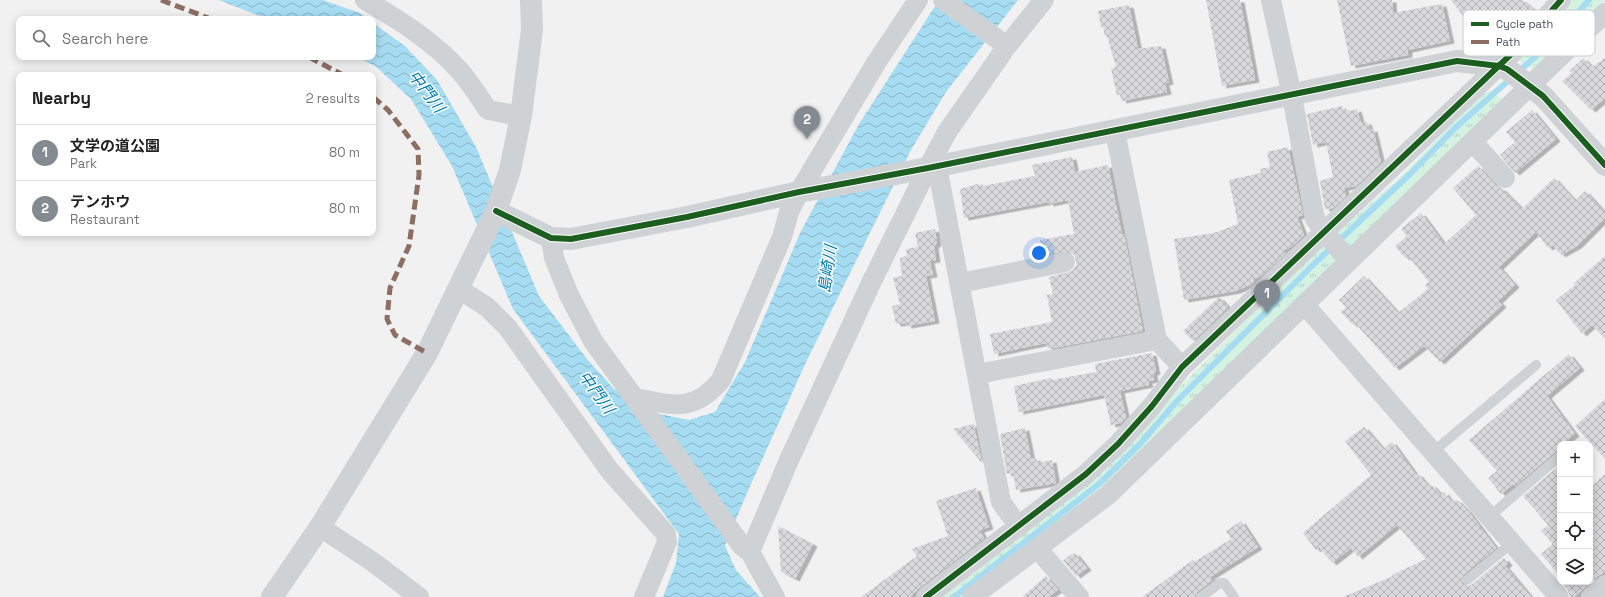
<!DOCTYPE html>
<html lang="en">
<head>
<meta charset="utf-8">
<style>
	body { margin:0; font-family:"Space Grotesk","Noto Sans JP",sans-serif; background:#f2f2f2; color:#222 }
	.controls { position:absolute; right:12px; bottom:12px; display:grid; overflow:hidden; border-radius:8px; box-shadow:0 2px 10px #0003 }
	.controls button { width:36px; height:36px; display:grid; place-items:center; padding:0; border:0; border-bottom:1px solid #e0e0e0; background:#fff; color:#222; font:20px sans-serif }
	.you { position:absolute; left:1039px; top:253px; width:14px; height:14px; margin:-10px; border:3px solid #fff; border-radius:50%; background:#1a73e8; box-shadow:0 0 0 6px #1a73e833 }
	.badge { display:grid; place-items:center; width:26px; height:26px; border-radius:50%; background:#838a92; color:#fff; font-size:13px; font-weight:700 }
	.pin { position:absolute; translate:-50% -33px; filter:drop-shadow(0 1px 2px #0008) }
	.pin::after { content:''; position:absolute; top:21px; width:14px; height:12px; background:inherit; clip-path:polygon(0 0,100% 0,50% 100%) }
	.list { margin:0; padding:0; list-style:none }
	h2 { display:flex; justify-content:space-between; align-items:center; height:52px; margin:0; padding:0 16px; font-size:17px }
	h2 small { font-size:13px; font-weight:400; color:#767676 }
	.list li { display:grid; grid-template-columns:26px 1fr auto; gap:12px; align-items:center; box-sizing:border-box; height:56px; padding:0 16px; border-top:1px solid #e0e0e0 }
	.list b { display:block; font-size:15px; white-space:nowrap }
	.list p { margin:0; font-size:13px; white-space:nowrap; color:#767676 }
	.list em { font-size:13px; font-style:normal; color:#767676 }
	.icon { flex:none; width:22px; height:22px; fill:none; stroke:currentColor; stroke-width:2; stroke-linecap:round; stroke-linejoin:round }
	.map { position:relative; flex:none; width:1605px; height:597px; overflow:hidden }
	.search { position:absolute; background:#fff; box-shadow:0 2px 10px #0003; left:16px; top:16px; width:360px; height:44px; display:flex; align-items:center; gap:10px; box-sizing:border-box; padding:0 14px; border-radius:8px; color:#767676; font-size:15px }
	.panel { position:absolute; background:#fff; box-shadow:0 2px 10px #0003; left:16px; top:72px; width:360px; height:164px; border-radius:8px }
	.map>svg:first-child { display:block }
</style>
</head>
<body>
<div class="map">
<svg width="1605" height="597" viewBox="0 0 1605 597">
	<defs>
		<pattern id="grass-tufts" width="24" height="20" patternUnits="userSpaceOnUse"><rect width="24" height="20" fill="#d4f2e2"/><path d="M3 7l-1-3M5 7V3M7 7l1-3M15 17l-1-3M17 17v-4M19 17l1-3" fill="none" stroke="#b7d1c4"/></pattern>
		<pattern id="water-waves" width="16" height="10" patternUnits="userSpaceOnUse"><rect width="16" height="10" fill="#a6dcf2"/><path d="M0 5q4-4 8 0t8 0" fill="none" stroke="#89b5c7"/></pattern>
		<pattern id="building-cross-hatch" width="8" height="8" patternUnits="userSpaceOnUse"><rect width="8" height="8" fill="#d9d9db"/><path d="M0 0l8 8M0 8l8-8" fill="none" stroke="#b2b3b5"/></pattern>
		<filter id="shadow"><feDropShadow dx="4.5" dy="2.5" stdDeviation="0" flood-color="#0004"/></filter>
	</defs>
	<rect width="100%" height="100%" fill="#f2f1f1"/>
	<path fill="url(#grass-tufts)" d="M1570 0H1605V2L1537 71 1516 59Z
		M1491 91 1502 99 1118 475 1022 552 962 597H940L1173 394 1312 254 1405 173 1482 92Z"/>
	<path fill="url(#water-waves)" d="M219 0H323L360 13 368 19H267Z
		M939 0H1018L946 92 911 150 807 360 747 493 725 546 736 570 760 597H663L676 563 679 534 513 309 452 166 411 99 375 66 357 57H373V23L405 46 437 80 476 147 539 296 587 359 614 389 659 414 689 420 715 412 745 362 801 231 859 124Z"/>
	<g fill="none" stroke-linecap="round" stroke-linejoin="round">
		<path stroke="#a6dcf2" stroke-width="6" d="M954 597 1099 484 1140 444 1177 401 1315 263 1410 174 1455 128 1553 41 1589 0"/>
	</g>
	<path fill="url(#building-cross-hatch)" filter="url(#shadow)" d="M1206 0H1240L1255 80 1222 86Z
		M1337 0H1392L1393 13 1442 4 1450 41 1408 50V55L1351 66Z
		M1451 0H1522L1533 9 1494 46 1491 43 1489 44 1470 25Z
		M1129 5 1138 49 1161 46 1169 82 1165 83 1167 92 1122 101 1120 95H1117L1111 69 1116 67 1107 36H1105L1103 27H1101L1098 11Z
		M1583 58 1592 67 1605 58V98L1591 110 1562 81 1572 73 1569 71Z
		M1342 106V109L1346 108V112L1357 109 1361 123 1367 122 1370 130 1373 129 1381 162 1356 186 1344 188 1346 196 1333 208 1325 209 1320 181 1333 177 1326 142 1313 145 1307 114Z
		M1532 110 1556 139 1515 173 1500 155 1515 142 1506 132Z
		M1288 147 1303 215 1297 217 1304 235 1291 247 1283 250 1286 253 1261 276 1253 279 1254 283 1236 291 1184 300 1174 239 1214 233 1238 224 1229 180 1261 173 1260 169 1270 167 1267 152Z
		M1072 157 1075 172 1108 165 1122 235 1124 234 1143 331 1048 349 1046 343 994 354 990 334 1052 322 1047 295 1053 294 1049 277 1072 271 1076 266V260L1074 255 1068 251 1042 255 1040 240 1074 234 1068 200 1049 204V202L964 218 960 189 978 184V185L983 184V186L1035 176 1032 165Z
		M1478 166 1496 186 1502 189 1522 209 1554 178 1575 201 1585 191 1605 213V218L1577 246 1561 255 1553 245 1548 248 1536 232 1499 267 1515 285 1498 301 1502 305 1440 362 1424 346 1395 368 1355 323 1353 325 1341 312 1346 307 1339 300 1364 276 1398 313 1428 289 1425 285 1429 282 1408 256 1405 258 1395 246 1407 236 1401 229 1421 213 1444 244 1476 215 1453 188Z
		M935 229 937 243 934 246 936 260 930 261 933 275 926 276 935 321 907 326 906 323 896 324 892 306 900 304 893 278 902 276 900 258 907 256 906 249 918 247 915 233Z
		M1605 256V339L1592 325 1582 334 1556 300 1575 285 1574 283Z
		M1219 297 1228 307 1193 341 1183 331Z
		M1152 353 1156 372 1153 373 1154 380 1148 381 1149 385 1120 391 1126 418 1121 423 1111 425 1104 395 1019 412 1014 386 1051 378 1052 380 1096 372 1095 364Z
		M1569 354 1580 368 1547 396 1575 434 1562 444H1560V450L1556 451 1515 486 1513 484 1501 494 1488 478 1497 471 1469 440Z
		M1605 399V459L1575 426Z
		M974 424 975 430 982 463 953 429Z
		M1364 427 1383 449 1392 442 1416 475 1418 474 1428 486 1432 485 1441 495 1444 492 1451 501 1457 500 1468 511 1496 548 1463 575 1461 581 1462 584 1468 586 1471 585 1504 558 1508 563 1505 566 1531 597H1343L1393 576 1392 575 1426 559 1397 525 1358 557 1351 548 1332 563 1319 547 1316 550 1303 533 1371 475 1345 441Z
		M1025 428 1031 459 1036 458 1037 463 1052 460 1056 483 1016 490 1013 473 1007 474 1000 434Z
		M1560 465V576L1541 554 1553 544 1541 531 1548 525 1523 496Z
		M1605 474V572L1598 576 1574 597H1570L1568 590 1561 582H1590V488Z
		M976 488 989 527 980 530 984 538 919 588 910 597H861L917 556 912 549 948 536 936 501Z
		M1241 521 1258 547 1210 577 1213 580 1197 592 1195 597H1142L1193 560 1194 562 1231 539 1226 531Z
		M778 526 813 544 795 579 781 572Z
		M1075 553 1087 568 1076 576 1063 561 1071 554 1072 555Z
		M1046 576 1058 590 1048 597H1022Z"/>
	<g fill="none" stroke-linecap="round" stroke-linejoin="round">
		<path stroke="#cfd2d5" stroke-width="10" d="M1433 452 1536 365
			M1489 517 1560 456
			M1467 580 1512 543
			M1201 597 1220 583H1224L1234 597"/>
		<path stroke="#cfd2d5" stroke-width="20" d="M365 0C399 20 433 41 459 70 470 82 479 97 488 110L521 116
			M943 0 1007 46
			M1271 0 1292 96 1315 219 1325 233 1349 261
			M1115 131 1157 340
			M1473 142 1505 178
			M937 166 1001 502 1019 527
			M551 238 554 258 569 295 593 341 742 546 750 552 775 597
			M960 283 1065 262
			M459 289 487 307 508 328 610 471 666 534 667 542 644 597
			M1304 304 1559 597
			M977 374 1157 340 1182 367
			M635 398C672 405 694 413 721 380L782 237 789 212 799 192 876 63 918 0
			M320 527 373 562 419 597
			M1037 548 1079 597
			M750 552 789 460 872 281 928 168 947 132 1007 46 1044 0
			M926 597 1086 474 1118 444 1152 406 1182 367 1526 40 1561 0
			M972 597 1108 495 1605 13
			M1591 597 1605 585"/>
		<path stroke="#cfd2d5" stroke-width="22" d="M496 211 551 238 571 239 687 217 799 192 928 168 1457 61 1499 66 1507 69 1543 96 1605 165
			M272 597 320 527 427 353 496 211 510 170 521 116 532 30 531 0"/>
		<path stroke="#8d6e63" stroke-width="5" stroke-dasharray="10 5" stroke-linecap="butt" d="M161 0 211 19
			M309 57 343 75
			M373 97 388 110 418 149 419 175 409 246 390 288 387 319 395 335 427 353"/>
		<g stroke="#fff" stroke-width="8">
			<path id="cycleway" d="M496 211 551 238 571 239 687 217 799 192 928 168 1457 61 1499 66 1507 69 1543 96 1605 165
				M926 597 1086 474 1118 444 1152 406 1182 367 1526 40 1561 0"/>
		</g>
		<use href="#cycleway" stroke="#1b5e20" stroke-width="6"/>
	</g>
	<g text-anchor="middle" stroke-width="3" stroke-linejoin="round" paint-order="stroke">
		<g font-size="16" font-style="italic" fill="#037caf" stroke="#fff">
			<text transform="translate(427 91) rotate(53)" y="6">中門川</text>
			<text transform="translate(827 269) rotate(-82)" y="6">島崎川</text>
			<text transform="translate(597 392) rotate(54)" y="6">中門川</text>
		</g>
	</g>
	<rect x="1463" y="10" width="132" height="46" rx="6" fill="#fff" stroke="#c8cbcf" stroke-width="1"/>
	<rect x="1471" y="22" width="18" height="4" fill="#1b5e20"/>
	<rect x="1471" y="40" width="18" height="4" fill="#8d6e63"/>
	<g font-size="11" fill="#47525f">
		<text x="1496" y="28">Cycle path</text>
		<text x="1496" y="46">Path</text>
	</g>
</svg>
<div class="controls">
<button>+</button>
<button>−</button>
<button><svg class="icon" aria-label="locate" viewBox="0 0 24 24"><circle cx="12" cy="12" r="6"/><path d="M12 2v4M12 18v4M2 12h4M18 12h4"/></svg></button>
<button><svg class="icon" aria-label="layers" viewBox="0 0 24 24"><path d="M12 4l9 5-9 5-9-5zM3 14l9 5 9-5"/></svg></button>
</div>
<div class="you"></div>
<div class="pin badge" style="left:1267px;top:313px">1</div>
<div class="pin badge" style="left:807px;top:139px">2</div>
<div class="search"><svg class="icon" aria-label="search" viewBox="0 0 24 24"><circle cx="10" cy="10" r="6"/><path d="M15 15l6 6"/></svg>Search here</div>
<section class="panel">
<h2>Nearby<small>2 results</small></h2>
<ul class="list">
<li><span class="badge">1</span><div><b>文学の道公園</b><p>Park</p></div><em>80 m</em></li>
<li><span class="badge">2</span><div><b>テンホウ</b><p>Restaurant</p></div><em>80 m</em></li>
</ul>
</section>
</div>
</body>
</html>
